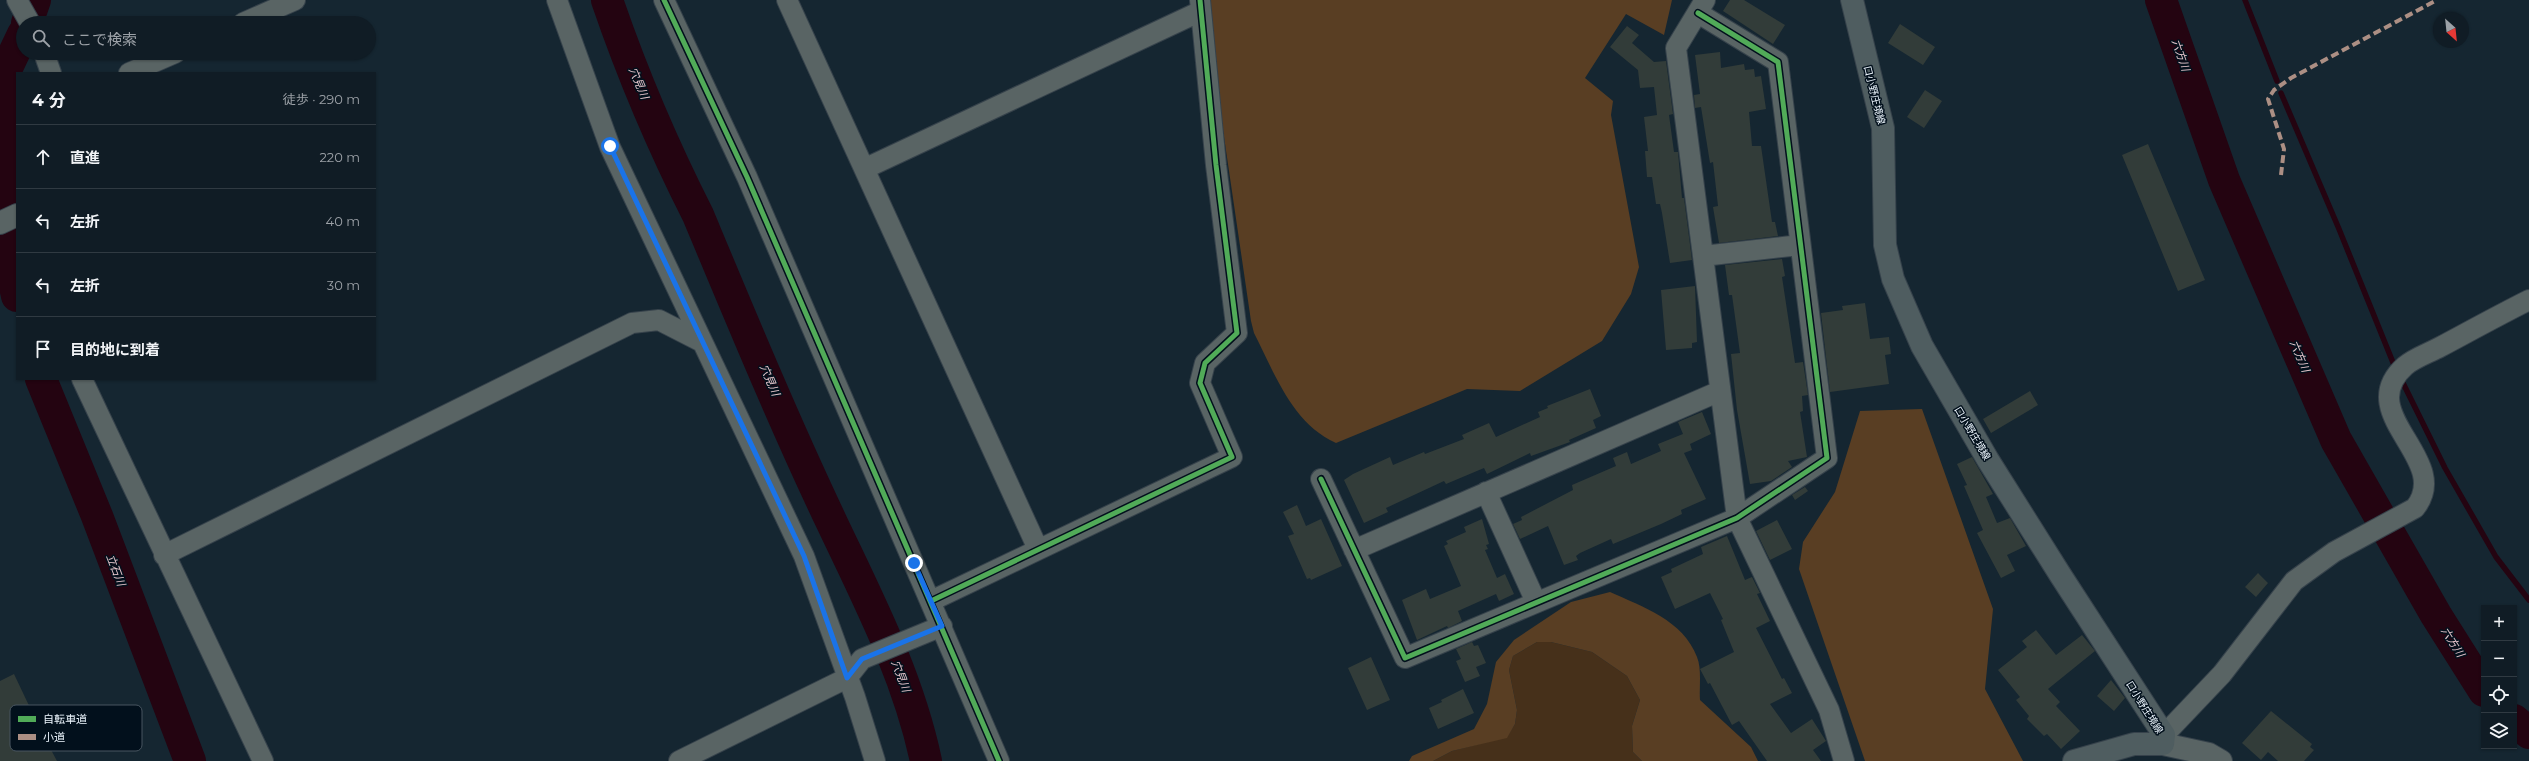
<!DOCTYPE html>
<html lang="ja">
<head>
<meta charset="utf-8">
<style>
	body { margin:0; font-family:Montserrat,"Noto Sans JP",sans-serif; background:#19252d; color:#f1f3f6 }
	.controls { position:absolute; right:12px; bottom:12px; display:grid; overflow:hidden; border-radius:0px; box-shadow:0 1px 3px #0004 }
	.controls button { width:36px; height:36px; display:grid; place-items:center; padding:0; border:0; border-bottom:1px solid #303a42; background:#101c25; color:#f1f3f6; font:20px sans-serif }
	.compass { position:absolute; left:2433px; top:12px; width:36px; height:36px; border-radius:50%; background:#101c25; box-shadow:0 1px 3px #0004; rotate:153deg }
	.stop { position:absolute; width:12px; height:12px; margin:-9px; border:3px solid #1a73e8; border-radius:50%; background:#fff }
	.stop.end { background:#1a73e8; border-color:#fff; box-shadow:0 1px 4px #0008 }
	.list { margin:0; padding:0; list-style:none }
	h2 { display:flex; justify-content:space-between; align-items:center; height:52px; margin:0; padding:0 16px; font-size:17px }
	h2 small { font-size:13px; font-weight:400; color:#9ca1a7 }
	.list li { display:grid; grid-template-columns:26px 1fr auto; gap:12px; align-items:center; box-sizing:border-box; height:64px; padding:0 16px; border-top:1px solid #303a42 }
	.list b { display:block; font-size:15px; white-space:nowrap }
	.list em { font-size:13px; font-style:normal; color:#9ca1a7 }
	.icon { flex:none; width:22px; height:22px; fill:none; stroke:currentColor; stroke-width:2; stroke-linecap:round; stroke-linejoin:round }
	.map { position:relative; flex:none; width:2529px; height:761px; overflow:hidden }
	.search { position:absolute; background:#101c25; box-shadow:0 1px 3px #0004; left:16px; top:16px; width:360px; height:44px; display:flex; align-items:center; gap:10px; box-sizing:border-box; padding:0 14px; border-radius:22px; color:#9ca1a7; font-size:15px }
	.panel { position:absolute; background:#101c25; box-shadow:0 1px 3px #0004; left:16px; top:72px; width:360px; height:308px; border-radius:0px }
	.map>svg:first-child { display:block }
</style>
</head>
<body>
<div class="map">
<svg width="2529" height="761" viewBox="0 0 2529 761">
	<rect width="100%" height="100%" fill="#152631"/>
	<path fill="#46301a" d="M1537 642H1551L1592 652 1627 676 1640 700 1632 726 1633 752 1642 761H1433L1452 751 1507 737 1515 724 1517 710 1509 670 1513 656Z"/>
	<path fill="#593e23" d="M1208 0H1672L1664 35 1626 14 1585 78 1613 101 1611 115 1639 267 1631 294 1602 341 1520 391 1467 389 1336 443C1292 423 1275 374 1254 333L1251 321 1217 89Z
		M1922 409 1993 609 1985 689 2023 761H1865L1799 569 1803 542 1835 492 1860 411Z
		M1610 592C1643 607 1683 620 1697 657 1702 669 1699 688 1700 700L1751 747 1758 761H1642L1633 752 1632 726 1640 700 1627 676 1592 652 1551 642H1537L1513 656 1509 670 1517 710 1515 724 1507 738 1452 751 1433 761H1409L1412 756 1474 729 1487 704 1496 662 1514 640 1571 602Z"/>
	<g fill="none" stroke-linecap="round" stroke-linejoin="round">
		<path stroke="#240411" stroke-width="5.5" d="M2245 0 2277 81
			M2281 93 2339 229 2394 365
			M2402 381 2445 468 2496 557 2529 600"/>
		<path stroke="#240411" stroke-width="32" d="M607 0C632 73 663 146 698 215 741 318 784 422 832 523 869 601 908 676 926 761
			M2161 0 2224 180 2336 440 2436 615 2484 691
			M27 23 35 0
			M17 296 13 277 4 74 23 34
			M41 379 97 516 190 761
			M2514 720 2529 733"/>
	</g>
	<path fill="#323c39" d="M1730 0H1744L1785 25 1773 44 1723 11Z
		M1900 24 1935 47 1923 65 1888 43Z
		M1627 26 1639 35 1632 43 1654 62 1666 61 1673 114 1669 115 1674 152H1678L1682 198H1684L1692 260 1670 263 1662 213 1660 204H1656L1652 177H1647L1645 151H1648L1644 117 1657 115 1654 87 1640 88 1638 70 1610 47Z
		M1720 52 1721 68 1744 64 1745 70 1754 69 1755 77 1761 76 1766 109 1749 112 1752 146H1761L1772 222H1775L1778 236 1719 243 1713 207 1718 206 1713 162 1710 163 1701 107 1695 108 1694 95 1700 94 1695 55Z
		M1925 90 1942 101 1924 128 1907 117Z
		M2148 144 2205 280 2178 291 2122 155Z
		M1782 259 1785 276 1782 277 1795 363 1803 362 1808 395 1802 396 1803 411 1800 412 1807 457 1788 461 1792 467 1771 481 1750 484 1737 410 1731 354 1740 353 1732 295H1729L1725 265Z
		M1695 286 1697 342 1692 343V348L1666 350 1661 290Z
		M1865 303 1870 339 1889 337 1891 354 1885 355 1889 384 1830 392 1821 313 1843 310 1842 306Z
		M1590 389 1601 416 1593 420 1596 428 1569 440 1570 442 1531 456 1530 453 1487 474 1484 468 1446 484 1444 481 1386 508 1388 512 1364 523 1344 480 1353 474 1390 457 1393 465 1424 452 1425 454 1464 439 1462 435 1489 423 1496 437 1540 417 1538 412 1548 408 1547 406Z
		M2030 391 2038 405 1991 433 1983 419Z
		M1702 412 1711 434 1690 444 1692 450 1684 453 1706 499 1681 510 1682 514 1661 524 1613 544 1611 539 1580 553 1576 556 1578 560 1564 565 1548 526 1520 539 1513 524 1522 520 1521 517 1573 490 1572 485 1616 466 1613 458 1627 452 1631 464 1661 451 1658 444 1683 434 1678 422Z
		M1972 457 1993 494 1986 497 1997 523 2010 518 2026 546 2007 555 2015 571 2001 578 1977 533 1983 530 1964 486 1967 485 1957 464Z
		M1805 487 1808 491 1795 500 1792 495Z
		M1297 505 1306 526 1321 519 1342 566 1311 580 1310 578 1307 579 1288 536 1294 534 1283 512Z
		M1482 519 1489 544 1486 545 1488 549 1485 550 1497 578 1505 574 1514 594 1499 601 1496 594 1458 611 1462 621 1448 628 1447 626 1417 640 1402 600 1426 589 1430 599 1461 586 1444 546 1448 544 1446 541 1466 532 1464 527Z
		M1777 520 1792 549 1770 560 1756 531Z
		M1727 536 1745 580 1752 577 1760 593 1757 594 1770 621 1756 628 1782 679 1784 678 1792 693 1770 704 1791 733 1812 719 1826 741 1813 750 1821 761H1767L1739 721 1732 725 1710 683 1708 684 1700 669 1734 652 1721 620 1723 619 1710 593 1675 609 1661 577 1672 572 1671 569 1703 554 1701 547Z
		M2258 573 2268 583 2256 597 2245 587Z
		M2036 630 2056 655 2082 635 2095 651 2048 689 2060 702 2056 706 2080 731 2061 749 2047 734 2044 736 2027 719 2029 716 2016 700 2020 697 1998 670 2027 647 2022 641Z
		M1472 642 1474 646 1478 645 1486 663 1476 667 1480 676 1465 682 1456 661 1461 659 1456 649Z
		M1371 657 1390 700 1367 710 1348 668Z
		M14 674 42 733 57 761H0V681Z
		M2111 680 2125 698 2114 711 2097 696Z
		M1463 689 1474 713 1438 729 1429 708 1442 702 1441 700Z
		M2271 711 2312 744 2310 747 2314 750 2304 761H2278L2268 752 2261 760 2242 743Z"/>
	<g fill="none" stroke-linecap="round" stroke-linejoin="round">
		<g stroke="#36424b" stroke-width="22">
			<path id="minor" d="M17 0 30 23
				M557 0 610 147 804 556 855 697 875 761
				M664 0 747 177 999 761
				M787 0 1038 549
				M1705 0 1676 48 1737 518 1829 710 1844 761
				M243 23 295 0
				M44 53 51 73
				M129 73 175 53
				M866 168 1201 11
				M1703 256 1800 245
				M82 379 263 761
				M1321 479 1405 658 1737 518 1827 458 1778 62 1698 13
				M1486 492 1536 602
				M1354 550 1720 391
				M164 555 632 323 659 320 702 342
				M931 601 1232 457 1200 383 1205 363 1237 333 1216 165 1200 0
				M2164 735 2222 674 2294 581 2334 552 2415 508C2454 459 2351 414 2405 366 2414 358 2429 353 2440 347 2470 331 2499 315 2529 300
				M679 761 847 678 862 659 942 626"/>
		</g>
		<g stroke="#36424b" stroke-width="24">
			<path id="tertiary" d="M0 223 17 215
				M2163 744 2209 754 2221 761"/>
		</g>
		<g stroke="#36424b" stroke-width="24">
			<path id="secondary" d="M1852 0 1883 128 1885 245 1893 279 1922 346 1988 460 2061 576 2164 735 2163 744H2134L2074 761"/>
		</g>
		<use href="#minor" stroke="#596464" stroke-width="20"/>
		<use href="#tertiary" stroke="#596464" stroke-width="22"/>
		<use href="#secondary" stroke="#4f5d60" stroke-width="22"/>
		<path stroke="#ac8f84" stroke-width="4" stroke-dasharray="8 4" stroke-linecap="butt" d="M2281 175 2284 149 2268 99 2274 90 2291 78 2437 0"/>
		<g stroke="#02101c" stroke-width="8">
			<path id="cycleway" d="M664 0 747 177 999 761
				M1321 479 1405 658 1737 518 1827 458 1778 62 1698 13
				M931 601 1232 457 1200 383 1205 363 1237 333 1216 165 1200 0"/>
		</g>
		<use href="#cycleway" stroke="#51ab58" stroke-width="5"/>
	</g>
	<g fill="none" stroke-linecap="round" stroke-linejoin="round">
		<path stroke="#1a73e8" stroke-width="5" d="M610 146 804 556 847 678 862 659 942 626 914 563"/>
	</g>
	<g text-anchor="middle" stroke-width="3" stroke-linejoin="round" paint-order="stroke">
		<g font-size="10" fill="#edf6fe" stroke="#02101c">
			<text transform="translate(1875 95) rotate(76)" y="4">口小野庄境線</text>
			<text transform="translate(1973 433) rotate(59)" y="4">口小野庄境線</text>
			<text transform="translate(2145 707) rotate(58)" y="4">口小野庄境線</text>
		</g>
		<g font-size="11" font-style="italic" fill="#eac8cf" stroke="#02101c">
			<text transform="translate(2181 55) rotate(71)" y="4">六方川</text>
			<text transform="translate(639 83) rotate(67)" y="4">穴見川</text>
			<text transform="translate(2300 356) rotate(67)" y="4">六方川</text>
			<text transform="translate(770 380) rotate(66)" y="4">穴見川</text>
			<text transform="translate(116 570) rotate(69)" y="4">立石川</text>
			<text transform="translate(2453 642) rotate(58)" y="4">六方川</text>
			<text transform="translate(901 676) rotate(69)" y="4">穴見川</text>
		</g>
	</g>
	<rect x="10" y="705" width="132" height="46" rx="6" fill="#02101c" stroke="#485560" stroke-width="1"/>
	<rect x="18" y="716" width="18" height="6" fill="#51ab58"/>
	<rect x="18" y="734" width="18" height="6" fill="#ac8f84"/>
	<g font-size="11" fill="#edf6fe">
		<text x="43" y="723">自転車道</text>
		<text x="43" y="741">小道</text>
	</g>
</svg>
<div class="controls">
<button>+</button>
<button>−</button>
<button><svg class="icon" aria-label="locate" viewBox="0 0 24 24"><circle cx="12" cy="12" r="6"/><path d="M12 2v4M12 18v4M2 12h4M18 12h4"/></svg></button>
<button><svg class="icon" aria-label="layers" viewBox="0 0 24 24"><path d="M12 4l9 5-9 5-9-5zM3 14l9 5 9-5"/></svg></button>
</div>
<svg class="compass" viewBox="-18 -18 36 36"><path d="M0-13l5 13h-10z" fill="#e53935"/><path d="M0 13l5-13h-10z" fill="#9ca1a7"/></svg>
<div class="stop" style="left:610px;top:146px"></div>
<div class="stop end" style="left:914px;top:563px"></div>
<div class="search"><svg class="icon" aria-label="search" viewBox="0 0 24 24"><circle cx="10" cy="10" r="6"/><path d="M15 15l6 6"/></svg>ここで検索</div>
<section class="panel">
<h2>4 分<small>徒歩 · 290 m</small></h2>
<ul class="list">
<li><svg class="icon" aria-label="ahead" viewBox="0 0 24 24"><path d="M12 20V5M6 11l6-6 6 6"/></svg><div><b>直進</b></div><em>220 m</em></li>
<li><svg class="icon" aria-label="left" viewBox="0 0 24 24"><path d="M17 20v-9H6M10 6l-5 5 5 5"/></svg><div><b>左折</b></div><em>40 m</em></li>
<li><svg class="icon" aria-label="left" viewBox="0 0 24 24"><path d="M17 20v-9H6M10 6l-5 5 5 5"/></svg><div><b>左折</b></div><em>30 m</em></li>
<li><svg class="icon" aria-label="arrive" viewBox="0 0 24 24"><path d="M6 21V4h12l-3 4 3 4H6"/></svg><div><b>目的地に到着</b></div></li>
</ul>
</section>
</div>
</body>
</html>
